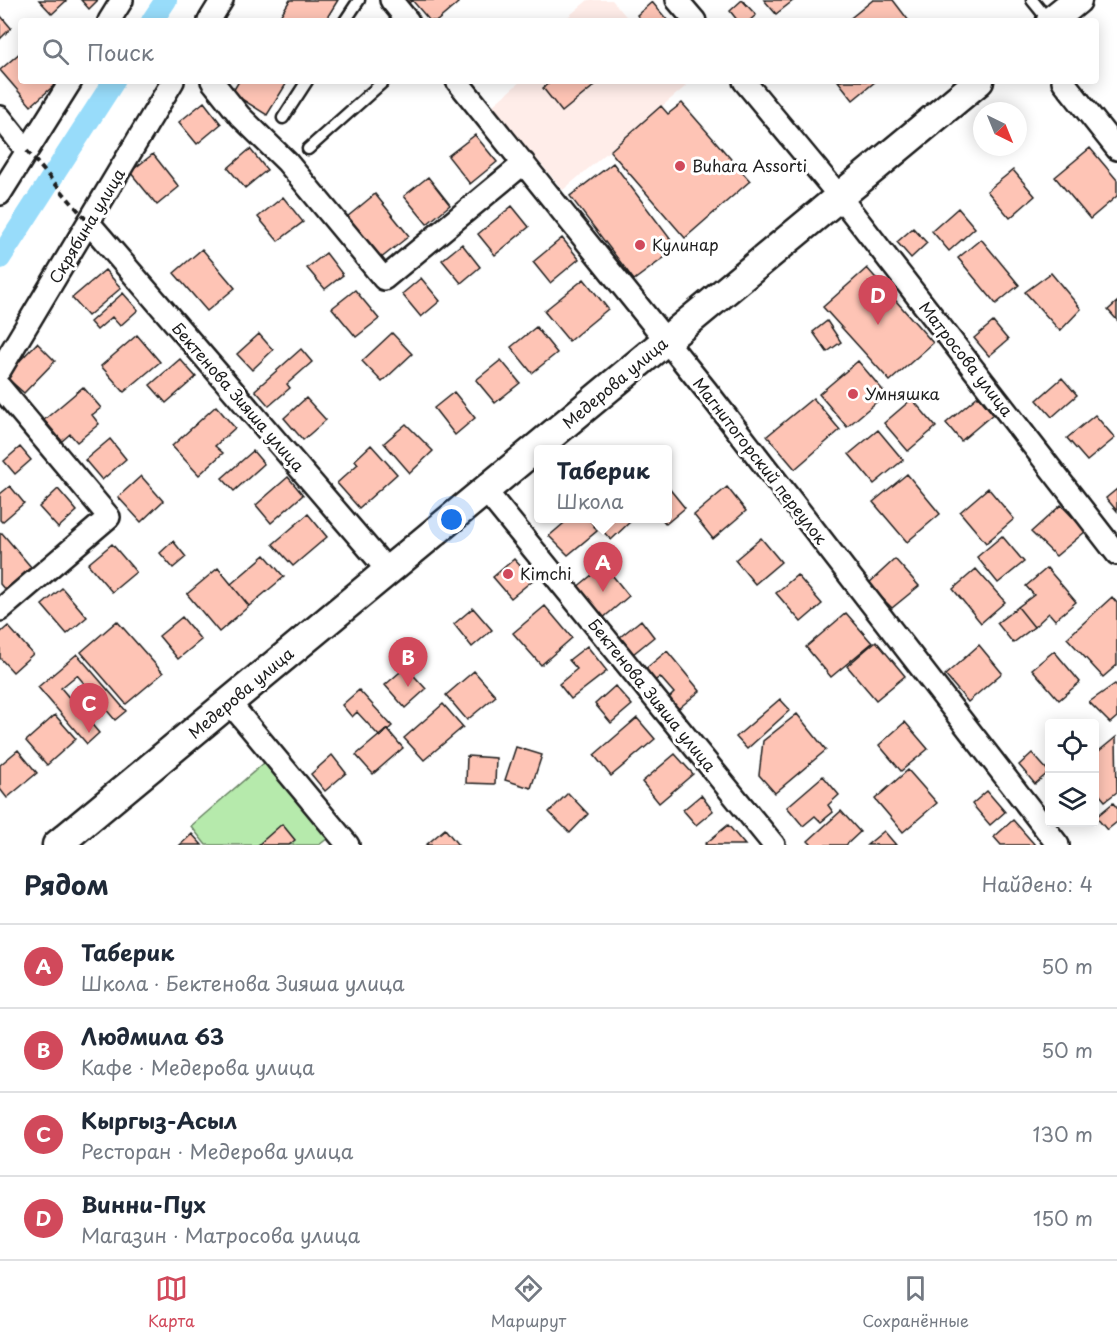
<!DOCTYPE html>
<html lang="ru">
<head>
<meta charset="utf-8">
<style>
	body { margin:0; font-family:"Playpen Sans",sans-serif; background:#f2f2f3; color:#1f2937 }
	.controls { position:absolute; right:18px; bottom:18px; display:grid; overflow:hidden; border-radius:6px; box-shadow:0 3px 15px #0003 }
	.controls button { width:54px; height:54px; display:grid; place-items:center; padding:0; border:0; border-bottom:2px solid #e0e1e3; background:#fff; color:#1f2937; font:30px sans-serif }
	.compass { position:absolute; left:973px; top:102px; width:54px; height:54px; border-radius:50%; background:#fff; box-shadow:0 3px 15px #0003; rotate:137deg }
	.you { position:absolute; left:452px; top:520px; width:21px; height:21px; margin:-15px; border:4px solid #fff; border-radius:50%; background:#1a73e8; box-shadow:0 0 0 9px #1a73e833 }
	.badge { display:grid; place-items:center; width:39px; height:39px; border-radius:50%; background:#d1495b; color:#fff; font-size:20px; font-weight:700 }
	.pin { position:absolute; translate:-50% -50px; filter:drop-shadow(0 2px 3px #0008) }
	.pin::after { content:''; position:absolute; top:32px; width:21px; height:18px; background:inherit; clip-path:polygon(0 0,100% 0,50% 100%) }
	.popup { position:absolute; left:534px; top:445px; width:138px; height:78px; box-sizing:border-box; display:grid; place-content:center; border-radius:6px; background:#fff; filter:drop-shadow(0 2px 4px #0005); font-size:20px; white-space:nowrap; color:#747a83 }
	.popup b { font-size:22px; color:#1f2937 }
	.popup::after { content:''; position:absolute; left:50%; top:100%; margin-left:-12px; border:12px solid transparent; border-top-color:#fff }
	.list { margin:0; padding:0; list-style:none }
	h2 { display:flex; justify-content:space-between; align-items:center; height:78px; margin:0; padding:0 24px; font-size:26px }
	h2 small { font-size:20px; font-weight:400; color:#747a83 }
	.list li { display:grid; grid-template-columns:39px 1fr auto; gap:18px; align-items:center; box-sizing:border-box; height:84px; padding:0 24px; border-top:2px solid #e0e1e3 }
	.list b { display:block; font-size:22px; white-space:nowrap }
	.list p { margin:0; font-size:20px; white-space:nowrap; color:#747a83 }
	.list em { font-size:20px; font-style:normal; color:#747a83 }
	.icon { flex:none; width:33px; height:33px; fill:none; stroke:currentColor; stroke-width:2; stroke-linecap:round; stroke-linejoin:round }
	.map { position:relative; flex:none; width:1117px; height:845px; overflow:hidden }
	.search { position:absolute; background:#fff; box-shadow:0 3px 15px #0003; left:18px; right:18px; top:18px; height:66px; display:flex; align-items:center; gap:15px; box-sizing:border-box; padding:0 21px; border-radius:6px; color:#747a83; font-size:22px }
	.sheet { height:414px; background:#fff }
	nav { display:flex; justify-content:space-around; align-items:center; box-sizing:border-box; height:84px; border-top:2px solid #e0e1e3; background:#fff; font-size:16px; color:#747a83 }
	nav a { display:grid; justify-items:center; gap:3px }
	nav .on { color:#d1495b }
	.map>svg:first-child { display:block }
</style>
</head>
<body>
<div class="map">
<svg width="1117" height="845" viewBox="0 0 1117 845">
	<rect width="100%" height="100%" fill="#fff"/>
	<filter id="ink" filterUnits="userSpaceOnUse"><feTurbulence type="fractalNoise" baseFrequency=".0167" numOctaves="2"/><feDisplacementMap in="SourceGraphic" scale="12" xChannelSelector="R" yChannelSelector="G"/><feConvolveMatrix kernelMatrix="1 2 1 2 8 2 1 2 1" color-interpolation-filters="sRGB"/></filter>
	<g filter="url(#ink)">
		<path fill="#ffede9" d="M588 0H612L630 21H563Z
			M521 81H681L686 86 563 190 492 106Z"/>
		<path fill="#b6eaac" stroke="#698364" stroke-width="1.5" d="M264 763 328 838 319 845H206L191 826Z"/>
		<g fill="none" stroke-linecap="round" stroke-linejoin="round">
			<path stroke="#98dcfa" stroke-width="22" d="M152 21 166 0
				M0 258 114 81"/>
		</g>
		<path fill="#fec4b5" stroke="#1c1c1c" stroke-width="1.5" d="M39 0H67L52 14Z
			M81 0H98L89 9Z
			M290 0H338L325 21H277Z
			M404 0H455L458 3 437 21H430L412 0 408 4Z
			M742 0 756 15 749 21H738L730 11Z
			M764 0H794L776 14Z
			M873 0H893L909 21H847Z
			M652 2 668 21H642L637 15Z
			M0 15 11 28 0 39Z
			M21 52V81H59L31 106 0 70Z
			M239 81H288L267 115 232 93Z
			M551 81H600L562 112 543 88Z
			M838 81H876L853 100Z
			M204 102 221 124 197 144 179 122Z
			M682 103 750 181 685 238 610 151 661 106 668 114Z
			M475 135 497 162 470 184 448 156Z
			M1090 148 1117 180V196L1090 219 1055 177Z
			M250 149 267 170 245 188 228 168Z
			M153 154 179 187 157 205 130 172Z
			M613 163 677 248 634 280 570 196Z
			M1013 170 1035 196 1010 218 987 191Z
			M428 177 450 205 427 224 404 196Z
			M375 194 409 236 380 259 347 217Z
			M283 197 303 222 278 241 258 217Z
			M512 206 529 227 495 255 478 234Z
			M958 208 975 228 949 251 932 231Z
			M913 228 927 243 911 258 897 242Z
			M562 238 579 259 550 283 533 262Z
			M981 239 1019 285 996 304 958 258Z
			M462 244 480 267 461 283 442 260Z
			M202 249 235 288 207 311 174 273Z
			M326 253 343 275 325 289 307 268Z
			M867 268 933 343 890 381 823 307Z
			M105 270 121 288 88 316 72 298Z
			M1051 273 1081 309 1060 331 1025 292Z
			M421 278 440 301 421 317 402 294Z
			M584 279 608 309 569 341 544 311Z
			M355 290 379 319 356 337 332 308Z
			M123 293 138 310 120 326 112 317 97 330 90 322Z
			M1117 302V320L1108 310Z
			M827 321 841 342 827 352 813 332Z
			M993 322 1008 340 989 356 974 338Z
			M536 327 557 353 532 373 511 347Z
			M392 333 412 354 382 382 362 361Z
			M259 334 273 350 252 370 237 354Z
			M137 335 160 362 124 392 101 366Z
			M37 343 55 361 24 393 5 376Z
			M301 349 312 362 287 384 290 388 269 406 255 390Z
			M180 359 196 377 166 403 150 385Z
			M501 360 520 383 495 403 476 380Z
			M858 361 886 394 847 427 819 394Z
			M1062 378 1077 395 1052 417 1037 400Z
			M83 387 101 408 92 415 99 424 77 442 70 434 62 441 44 420Z
			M454 392 475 418 455 435 434 408Z
			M978 396 993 414 961 441 946 423Z
			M306 398 326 420 303 440 284 418Z
			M813 398 840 430 795 469 767 436Z
			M912 399 936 427 908 451 884 423Z
			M216 406 235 428 215 446 223 453 199 475 172 446Z
			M1095 415 1115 438 1087 461 1067 438Z
			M406 424 433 451 410 473 384 443Z
			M878 430 903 460 874 484 849 454Z
			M110 439 126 459 102 480 85 460Z
			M371 445 397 474 359 508 337 483 358 464 355 460Z
			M20 447 31 460 15 474 4 461Z
			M253 451 264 464 234 491 222 478Z
			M907 474 940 514 907 542 873 502Z
			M141 476 163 501 141 522 118 497Z
			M288 477 303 495 271 523 256 505Z
			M10 486 24 503 2 522 0 520V494Z
			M668 487 685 508 666 524 661 518H668Z
			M727 487 746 511 713 539 694 515Z
			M988 488 1014 519 986 543 960 512Z
			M58 489 77 511 58 528 39 507Z
			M1117 489V511L1106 498Z
			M1061 505 1086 531 1056 556 1031 532Z
			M308 514 327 537 293 566 273 544Z
			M570 518H589L597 531 568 555 549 536Z
			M628 518 631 521 611 540 592 519Z
			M2 533 31 567 5 590 0 584V534Z
			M1002 536 1024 562 998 583 977 557Z
			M761 538 781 562 755 584 735 560Z
			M173 541 186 557 173 568 160 553Z
			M112 544 136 572 112 592 88 564Z
			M265 555 284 577 249 606 231 584Z
			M514 559 533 580 511 598 493 577Z
			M895 559 919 586 892 608 868 584Z
			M604 565 629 596 602 619 576 588Z
			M218 568 249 606 219 632 187 594Z
			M1047 568 1076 602 1055 620 1049 613 1034 627 1018 607 1034 595 1026 586Z
			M976 569 1005 602 981 623 953 589Z
			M797 575 822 604 801 622 776 593Z
			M62 588 87 617 67 634 42 605Z
			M1112 597 1117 603V665L1103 677 1067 638Z
			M545 606 572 638 541 665 513 633Z
			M1018 607 1034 627 1013 643 997 623Z
			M473 608 492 630 472 647 454 624Z
			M846 613 872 643 831 677 806 647Z
			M182 617 201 640 178 659 159 636Z
			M641 620 654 637 633 654 620 637Z
			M117 621 163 673 126 704 81 652Z
			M8 626 33 654 13 672 0 658V633Z
			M876 641 905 676 876 700 847 666Z
			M979 645 1002 673 968 702 945 675Z
			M587 646 607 671 571 699 559 684 577 669 569 660Z
			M667 651 700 691 678 709 669 698 674 693 660 677 654 681 644 670Z
			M1054 651 1080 682 1059 700 1032 669Z
			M77 654 126 711 115 720 77 675 61 688 99 733 87 744 38 687Z
			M406 667 426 689 405 708 385 685Z
			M474 671 496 696 467 720 446 695Z
			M1115 684 1117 686V717L1110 723 1089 702Z
			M615 686 632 705 611 723 595 704Z
			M359 690 392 726 380 737 357 712 352 717 342 705Z
			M780 699 790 710 747 749 736 737Z
			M443 704 463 727 424 760 404 738Z
			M797 714 826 750 775 793 759 775 763 741Z
			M55 715 76 739 47 765 26 741Z
			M637 718 655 739 611 776 594 755Z
			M905 722 928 749 901 771 879 745Z
			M387 729 403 748 373 774 356 755Z
			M1116 737 1117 792 1105 801 1094 788V755Z
			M516 747 542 755 531 788 505 780Z
			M18 750 37 773 7 798 0 789V765Z
			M1032 753 1049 772 1035 784 1019 765Z
			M675 754 693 774 659 803 642 782Z
			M332 755 346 773 325 791 311 774Z
			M467 756 496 758 495 784 466 783Z
			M908 770 937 803 903 832 875 799Z
			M823 776 839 795 828 805 833 812 821 822 815 816 803 826 787 807Z
			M987 791 1005 812 990 825 972 804Z
			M568 793 588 814 570 833 549 812Z
			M701 795 713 811 696 825 683 810Z
			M1113 803 1117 808V822L1107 830 1096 817Z
			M841 811 860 832 846 845H812L808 841Z
			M1013 820 1035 845H1001L994 837Z
			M282 824 295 840 289 845H258Z
			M728 825 745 845H706L705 844Z
			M445 829 458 845H426Z
			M884 831 896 845H867Z
			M192 834 202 845H180Z"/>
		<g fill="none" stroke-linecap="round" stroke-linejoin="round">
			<g stroke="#1c1c1c" stroke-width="15">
				<path id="service" d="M1032 0 1049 21
					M345 21 359 0
					M283 118 307 81
					M308 149 384 81"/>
			</g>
			<g stroke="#1c1c1c" stroke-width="26">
				<path id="minor" d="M391 0 408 21
					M677 0 695 21
					M109 21 122 0
					M209 21 222 0
					M212 81 240 116 287 162 384 279 524 163
					M457 81 706 390 1058 845
					M744 81 840 197 1117 554
					M1063 81 1117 149
					M0 117 27 151
					M0 194 71 81
					M89 223 388 571
					M0 370 173 81
					M0 387 109 517 0 610
					M485 490 774 845
					M229 702 348 845"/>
			</g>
			<g stroke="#1c1c1c" stroke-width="33">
				<path id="secondary" d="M1051 21 1077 0
					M57 845 979 81"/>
			</g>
			<use href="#service" stroke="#fff" stroke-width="10"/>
			<use href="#minor" stroke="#fff" stroke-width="21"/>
			<use href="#secondary" stroke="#fff" stroke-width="28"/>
			<path stroke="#1c1c1c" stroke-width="4" stroke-dasharray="6 4.5" stroke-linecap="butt" d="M27 151 89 223"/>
		</g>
	</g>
	<g fill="#d1495b" stroke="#fff" stroke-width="2">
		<circle cx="680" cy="166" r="6"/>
		<circle cx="640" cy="245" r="6"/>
		<circle cx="853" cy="394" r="6"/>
		<circle cx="508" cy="574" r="6"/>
	</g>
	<g text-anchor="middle" stroke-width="6" stroke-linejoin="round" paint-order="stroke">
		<g font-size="16" fill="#1c1c1c" stroke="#fff" text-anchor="start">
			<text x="692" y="172">Buhara Assorti</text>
			<text x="652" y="251">Кулинар</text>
			<text x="865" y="400">Умняшка</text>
			<text x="520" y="580">Kimchi</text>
		</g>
		<g font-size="16" fill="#1c1c1c" stroke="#fff">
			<text transform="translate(87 226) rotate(-59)" y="6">Скрябина улица</text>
			<text transform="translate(966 359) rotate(52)" y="6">Матросова улица</text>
			<text transform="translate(615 383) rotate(-40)" y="6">Медерова улица</text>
			<text transform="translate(238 397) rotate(49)" y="6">Бектенова Зияша улица</text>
			<text transform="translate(760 461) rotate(52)" y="6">Магнитогорский переулок</text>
			<text transform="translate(241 693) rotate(-40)" y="6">Медерова улица</text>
			<text transform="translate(652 695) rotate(51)" y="6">Бектенова Зияша улица</text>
		</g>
	</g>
</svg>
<div class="controls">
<button><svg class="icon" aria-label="locate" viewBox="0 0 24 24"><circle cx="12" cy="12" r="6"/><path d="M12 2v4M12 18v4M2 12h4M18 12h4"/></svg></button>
<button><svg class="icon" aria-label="layers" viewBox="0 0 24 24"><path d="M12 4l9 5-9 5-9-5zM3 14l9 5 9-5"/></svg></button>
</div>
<svg class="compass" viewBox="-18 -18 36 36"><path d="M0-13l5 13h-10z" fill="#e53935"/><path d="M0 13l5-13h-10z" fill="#747a83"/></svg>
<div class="you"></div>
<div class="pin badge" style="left:603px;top:592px">A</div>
<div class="popup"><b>Таберик</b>Школа</div>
<div class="pin badge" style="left:408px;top:687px">B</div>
<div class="pin badge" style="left:89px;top:733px">C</div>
<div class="pin badge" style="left:878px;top:325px">D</div>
<div class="search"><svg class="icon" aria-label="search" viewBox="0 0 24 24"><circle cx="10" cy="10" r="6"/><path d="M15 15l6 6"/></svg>Поиск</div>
</div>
<section class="sheet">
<h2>Рядом<small>Найдено: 4</small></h2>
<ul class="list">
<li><span class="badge">A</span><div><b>Таберик</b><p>Школа · Бектенова Зияша улица</p></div><em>50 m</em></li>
<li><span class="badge">B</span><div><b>Людмила 63</b><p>Кафе · Медерова улица</p></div><em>50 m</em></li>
<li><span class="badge">C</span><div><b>Кыргыз-Асыл</b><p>Ресторан · Медерова улица</p></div><em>130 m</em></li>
<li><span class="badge">D</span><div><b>Винни-Пух</b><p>Магазин · Матросова улица</p></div><em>150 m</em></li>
</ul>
</section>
<nav>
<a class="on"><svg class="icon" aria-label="map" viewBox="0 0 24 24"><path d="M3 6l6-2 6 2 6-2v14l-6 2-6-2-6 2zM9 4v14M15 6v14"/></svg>Карта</a>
<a><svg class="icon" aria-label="directions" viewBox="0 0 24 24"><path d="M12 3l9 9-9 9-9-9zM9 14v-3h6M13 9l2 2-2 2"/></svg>Маршрут</a>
<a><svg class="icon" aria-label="saved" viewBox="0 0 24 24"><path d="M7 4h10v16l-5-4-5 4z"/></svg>Сохранённые</a>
</nav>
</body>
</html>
